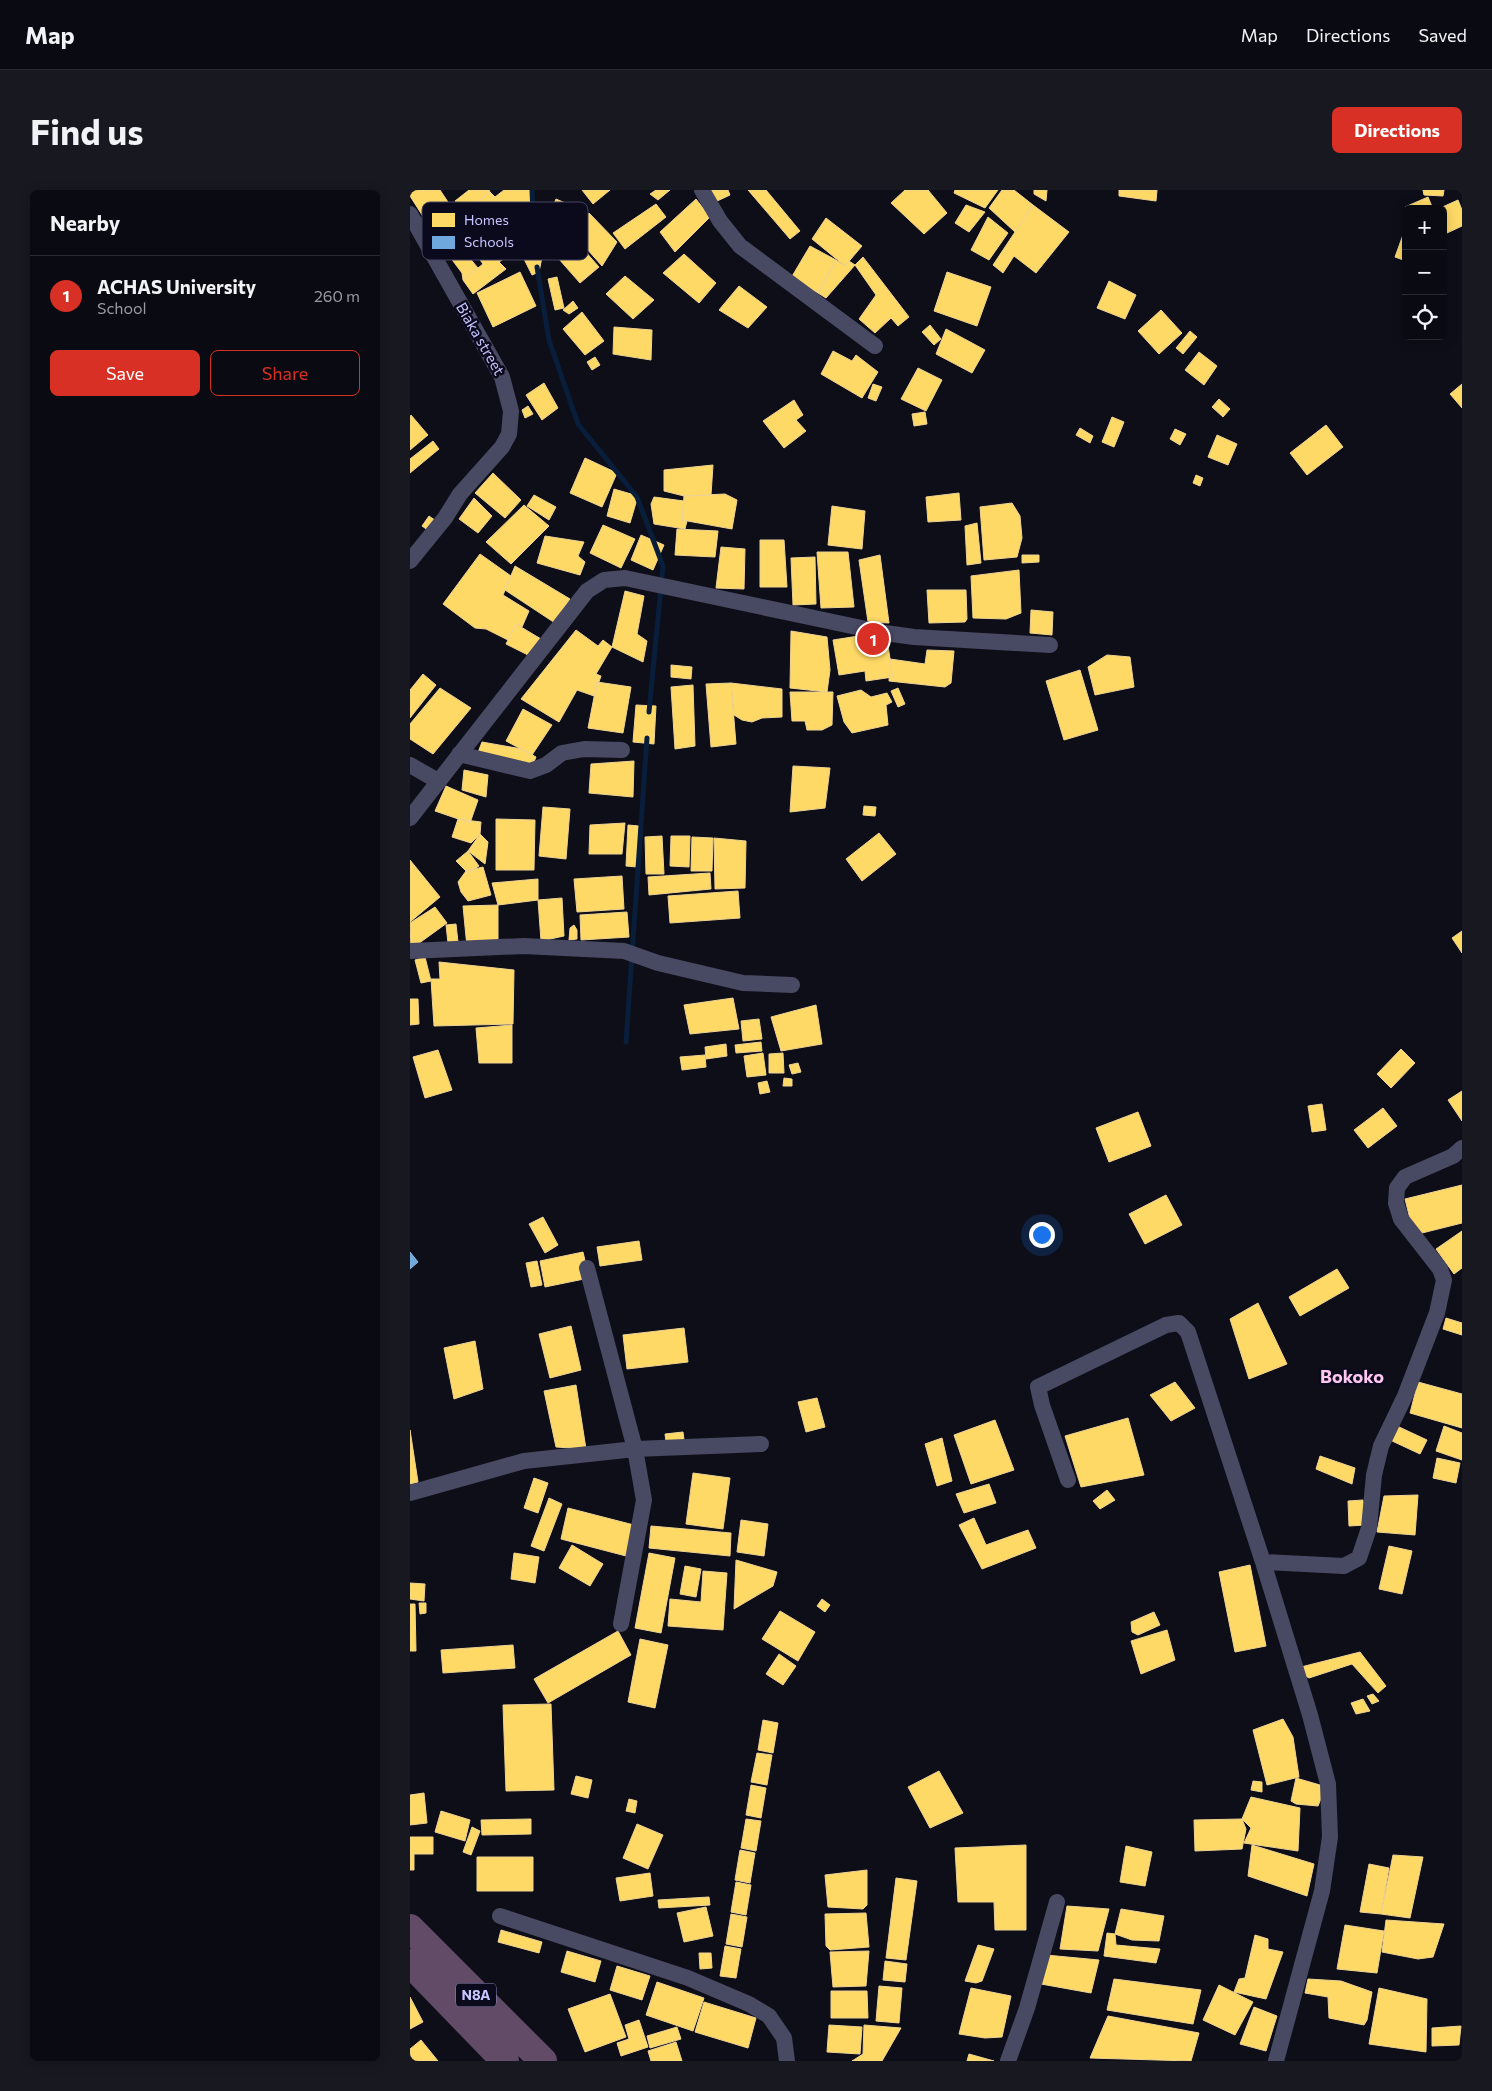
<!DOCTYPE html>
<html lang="en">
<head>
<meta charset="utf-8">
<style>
	body { margin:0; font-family:Commissioner,sans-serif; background:#181820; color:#f1f3f6 }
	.controls { position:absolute; right:15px; top:15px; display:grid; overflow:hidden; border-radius:8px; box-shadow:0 2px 12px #0003 }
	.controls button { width:45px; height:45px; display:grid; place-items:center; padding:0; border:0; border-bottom:1px solid #2a2b32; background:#0a0a12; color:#f1f3f6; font:25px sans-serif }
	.you { position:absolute; left:631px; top:1044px; width:18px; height:18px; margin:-12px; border:4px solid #fff; border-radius:50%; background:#1a73e8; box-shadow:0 0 0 8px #1a73e833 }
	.badge { display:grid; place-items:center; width:32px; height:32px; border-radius:50%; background:#d93025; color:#fff; font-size:16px; font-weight:700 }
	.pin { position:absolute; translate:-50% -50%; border:2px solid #fff; box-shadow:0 1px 5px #0006 }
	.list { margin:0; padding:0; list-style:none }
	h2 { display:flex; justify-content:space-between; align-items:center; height:65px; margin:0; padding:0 20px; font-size:21px }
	h2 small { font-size:16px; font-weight:400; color:#999a9f }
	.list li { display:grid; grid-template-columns:32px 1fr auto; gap:15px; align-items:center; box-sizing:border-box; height:80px; padding:0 20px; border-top:1px solid #2a2b32 }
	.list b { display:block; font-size:19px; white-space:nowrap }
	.list p { margin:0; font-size:16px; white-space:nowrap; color:#999a9f }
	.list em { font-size:16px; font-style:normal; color:#999a9f }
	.actions { display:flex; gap:10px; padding:15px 20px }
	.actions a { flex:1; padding:11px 0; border:1px solid #d93025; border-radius:8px; text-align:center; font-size:18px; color:#d93025 }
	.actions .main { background:#d93025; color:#fff }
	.icon { flex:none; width:28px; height:28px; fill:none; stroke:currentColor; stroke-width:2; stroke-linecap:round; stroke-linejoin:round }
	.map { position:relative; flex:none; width:1052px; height:1871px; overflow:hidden; border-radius:8px }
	header { display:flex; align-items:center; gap:30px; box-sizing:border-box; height:70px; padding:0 25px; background:#0a0a12; border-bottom:1px solid #2a2b32 }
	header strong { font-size:24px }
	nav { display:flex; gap:28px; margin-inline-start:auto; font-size:18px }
	.intro { display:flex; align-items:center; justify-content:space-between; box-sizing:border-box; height:120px; padding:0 30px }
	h1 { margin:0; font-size:35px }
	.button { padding:12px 22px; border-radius:8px; background:#d93025; color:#fff; font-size:18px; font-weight:700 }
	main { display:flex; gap:30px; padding:0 30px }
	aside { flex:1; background:#0a0a12; border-radius:8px; box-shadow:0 2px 12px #0003 }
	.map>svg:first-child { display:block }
</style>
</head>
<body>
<header>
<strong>Map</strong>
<nav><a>Map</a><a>Directions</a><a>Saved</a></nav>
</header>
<div class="intro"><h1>Find us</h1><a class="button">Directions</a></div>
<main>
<aside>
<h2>Nearby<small></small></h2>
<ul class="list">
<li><span class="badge">1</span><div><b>ACHAS University</b><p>School</p></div><em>260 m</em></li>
</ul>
<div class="actions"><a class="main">Save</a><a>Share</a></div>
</aside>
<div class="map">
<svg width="1052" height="1871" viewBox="0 0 1052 1871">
	<rect width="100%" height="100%" fill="#0e0e18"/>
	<path fill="#ffd966" stroke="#eed394" d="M0 0H30L38 12 14 28 0 6Z
		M59 0H79L80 2 54 23 45 11Z
		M94 0H121L122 2V11L110 20 122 37 92 57 89 58 79 49 57 65 68 78 53 90 52 83 16 35 39 16 48 28 80 2 85 7Z
		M172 0H200L183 14Z
		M246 0H260L248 10 240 4Z
		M300 0H318L320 5 305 12Z
		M338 0H356L390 41 380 49Z
		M495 0H518L537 23 514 44 481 13Z
		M545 0H588L575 18 544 3Z
		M592 0H604L623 15 605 42 579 18Z
		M624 0H637L636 11 624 4Z
		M709 0H747L746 11 709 6Z
		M1013 0H1034L1033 6 1014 5Z
		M1018 7 1023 19H996L995 17Z
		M146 9 167 18 159 37 138 28Z
		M286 9 300 27 265 62 250 42Z
		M1048 10 1052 20V36L1037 43 1033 34V19H1028Z
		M246 14 256 27 215 59 203 43Z
		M556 15 575 22 559 42 545 33Z
		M623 15 659 42 626 83 604 66 593 83 583 75Z
		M179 23 207 52 192 76 161 41Z
		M578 27 598 43 579 70 561 60Z
		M416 28 452 56 435 76 402 49Z
		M134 37 136 47 129 82 122 85 105 51Z
		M994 42H996V71L985 67Z
		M166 51 189 77 170 93 148 68Z
		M77 53 82 60 92 57 98 66 89 72 96 79 63 104 53 90 73 74 65 63Z
		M400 56 426 70 408 103 381 88Z
		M274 64 306 93 289 113 253 83Z
		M453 67 499 127 488 136 481 128 465 143 449 129 466 105 445 75Z
		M426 70 435 76 439 71 445 75 416 108 408 103Z
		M110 82 126 116 83 137 67 103Z
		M537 82 581 97 567 136 524 121Z
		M215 86 244 110 223 129 196 104Z
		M147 87 154 118 145 120 138 89Z
		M699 91 726 105 715 129 687 118Z
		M329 96 357 117 338 138 309 120Z
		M163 111 168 118 159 124 153 120Z
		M751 120 772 143 749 164 728 141Z
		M172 122 194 151 175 165 153 139Z
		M520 135 531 149 524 155 512 142Z
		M204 137 242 140 241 170 203 164Z
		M536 139 575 160 562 183 526 164Z
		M780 141 787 147 773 164 766 158Z
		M423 161 442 171 446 165 468 182 452 208 411 184Z
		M789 162 807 176 794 195 775 180Z
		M185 167 190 175 182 180 177 172Z
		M508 178 532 190 516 221 491 209Z
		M134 193 148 218 132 230 116 205Z
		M463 194 472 197 466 211 458 208Z
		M1052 194V218L1040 204Z
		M809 209 820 219 813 227 802 217Z
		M384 210 393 225 386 230 396 241 374 258 353 231Z
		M118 216 123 224 115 228 112 220Z
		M515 222 517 234 504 236 502 224Z
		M1 225 18 245 0 260V227Z
		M702 227 714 232 704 257 692 252Z
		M916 235 933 257 897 285 880 263Z
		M670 238 683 246 680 253 666 245Z
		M765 239 776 244 770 255 760 249Z
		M807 245 827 254 818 275 798 267Z
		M23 251 29 259 0 283V269Z
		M175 268 207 283 192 317 160 303Z
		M303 275 301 305 274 306 254 301V280Z
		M83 283 111 310 95 328 65 303Z
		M786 285 793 288 790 296 783 293Z
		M204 299 228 306 220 333 197 326Z
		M549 303 551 330 518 332 516 307Z
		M315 304 327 310 322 339 272 330 274 306Z
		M124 305 146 317 139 330 117 316Z
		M244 307 274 311 272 330 277 331 275 339 244 334 241 314Z
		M64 308 82 326 68 343 49 329Z
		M602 313 610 326 612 348 607 367 574 370 570 317Z
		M114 315 139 336 101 374 76 352Z
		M422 316 455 321 452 359 418 355Z
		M19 326 26 331 19 341 12 336Z
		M567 333 571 373 557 375 555 336Z
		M193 335 225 349 211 378 180 363Z
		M267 339 308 341 305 367 265 365Z
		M231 345 254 355 243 380 221 370Z
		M135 346 174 352 168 366 175 372 170 385 127 373Z
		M350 350H374L377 397H350Z
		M311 357 335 359 334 399 306 398Z
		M407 362H438L444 417 411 418Z
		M70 364 101 386 93 405 119 421 112 437 106 434 98 450 76 439 65 438 33 414Z
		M470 365 479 433 458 432 449 370Z
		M612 365H629V372L612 373Z
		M405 367 406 414 383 415 381 368Z
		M105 376 160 409 145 433 95 400Z
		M609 380 611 423 596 429 563 428 561 386Z
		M517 400H556L557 429 555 432 519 433Z
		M215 401 234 406 227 444 237 451 233 472 202 457Z
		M621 420 643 422 642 445 620 443Z
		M106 434 131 449 122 467 96 454Z
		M166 440 188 456 193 450 202 457 186 484 191 486 184 506 167 500 149 532 111 509Z
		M381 441 417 447 420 480 417 502 380 498Z
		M455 445 456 453 477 450 483 487 456 491 455 481 429 485 423 450Z
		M517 460 544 461 541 493 535 497 479 491 480 469 515 474Z
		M697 465 720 467 724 497 685 505 678 477Z
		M261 475 282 477 281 489 261 487Z
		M670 480 688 540 654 550 636 491Z
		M13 484 26 495 0 528V500Z
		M187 492 221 497 213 543 178 538Z
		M321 493 372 499V527L352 528 342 532 332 530 324 525Z
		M321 493 326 554 301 557 296 494Z
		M283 495 285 556 265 559 261 497Z
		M30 498 61 518 23 564 0 549V534Z
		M488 498 495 514 488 517 481 501Z
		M451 500 461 507 477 503 482 512 476 515 478 535 442 543 434 532 427 506Z
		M380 502H423L422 535 412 540H397L395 531H382Z
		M226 515 246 516 244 554 223 552Z
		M113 519 142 535 122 565 96 551Z
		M72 552 112 559 126 567 121 579 67 565Z
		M224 571 223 607 179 603 181 574Z
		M383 576 420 578 415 618 380 622Z
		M54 580 78 585 76 607 52 600Z
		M36 596 68 610 60 633 25 621Z
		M454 616 466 617 465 626 453 625Z
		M133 617 160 619 156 669 129 666Z
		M48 629 71 632 70 644 61 653 42 647Z
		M86 629 125 630 124 680H86Z
		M215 633 212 664H179L180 635Z
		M218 635 229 636 227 677 216 676Z
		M469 643 486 664 452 691 436 669Z
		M70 644 78 652 75 674 58 661Z
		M252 646 254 684H236L235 647Z
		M261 646H280L279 677 260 676Z
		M282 647 303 648 302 681H281Z
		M304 648 336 651 335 698 305 699Z
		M58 661 69 676 58 683 46 671Z
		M0 670 30 707 0 732Z
		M73 677 81 705 58 711 51 702 48 692 56 681Z
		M300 683 301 699 239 705 238 687Z
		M212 686 214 719 167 722 164 689Z
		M128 689V710L88 715 82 693Z
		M328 701 330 728 260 733 258 706Z
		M152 708 154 746 131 751 128 710Z
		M88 715V752L57 757 53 716Z
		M25 717 37 733 1 759 0 733Z
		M217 722 219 747 171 750 170 725Z
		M46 734 48 752 38 753 36 735Z
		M164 735 167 740V749L159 750 160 738Z
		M1052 741V763L1042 748Z
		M15 767 21 791 11 793 5 770Z
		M29 772 104 780 103 834 24 836 21 789H30Z
		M323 808 329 839 280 844 274 815Z
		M0 809H8L9 834 0 835Z
		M406 815 412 854 371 861 361 827Z
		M349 829 352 849 333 851 331 831Z
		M102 835V873H69L66 838Z
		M351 852 352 861 326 863 325 855Z
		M316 854 317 866 296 869 295 857Z
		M991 859 1005 873 981 898 967 884Z
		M28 860 42 900 15 908 3 867Z
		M353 863 356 885 337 887 334 866Z
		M373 863 374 883H359V864Z
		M295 865 296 877 272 880 270 867Z
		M388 873 391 882 382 884 379 875Z
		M374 888 382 889V896H373Z
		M357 891 360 902 350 904 348 893Z
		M1052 901V931L1038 910Z
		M912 914 916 940 902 942 898 916Z
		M973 918 987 936 958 958 944 940Z
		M728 922 741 956 699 972 686 938Z
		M1052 995V1033L1004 1045 995 1009Z
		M756 1005 772 1035 735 1054 719 1024Z
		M133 1027 148 1055 135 1063 119 1034Z
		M1052 1041V1078L1044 1084 1026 1059Z
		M229 1051 232 1070 190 1076 187 1057Z
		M173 1062 179 1088 135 1097 130 1071Z
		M127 1071 132 1095 121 1097 116 1073Z
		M927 1079 939 1098 890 1126 879 1107Z
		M848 1113 877 1174 839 1189 820 1129Z
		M1036 1128 1052 1133V1145L1033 1139Z
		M161 1136 171 1180 140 1188 129 1144Z
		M274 1138 278 1172 217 1179 213 1145Z
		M65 1151 73 1199 44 1209 34 1158Z
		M765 1192 785 1218 761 1231 740 1205Z
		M1008 1192 1052 1204V1238L1000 1223Z
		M166 1195 176 1259 146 1257 134 1201Z
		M407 1208 415 1237 396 1242 388 1212Z
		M718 1228 734 1285 671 1297 655 1246Z
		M585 1230 604 1280 561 1294 544 1245Z
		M987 1236 1017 1250 1010 1264 980 1250Z
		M1034 1236 1052 1243V1270L1026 1261Z
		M0 1240 8 1292 0 1294Z
		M273 1242 274 1250 256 1252 255 1244Z
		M532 1248 542 1291 527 1296 515 1254Z
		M910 1266 945 1278 942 1294 906 1279Z
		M1027 1268 1050 1273 1046 1293 1023 1288Z
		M283 1283 320 1288 313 1339 276 1334Z
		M124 1288 138 1293 128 1323 114 1318Z
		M579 1294 586 1313 554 1323 546 1304Z
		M697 1300 705 1310 690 1319 683 1311Z
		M1008 1305 1005 1345 967 1342 974 1306Z
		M139 1308 152 1314 134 1361 121 1356Z
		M953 1310 955 1335 939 1336 938 1311Z
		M158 1318 224 1335 216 1366 151 1349Z
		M564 1328 576 1355 618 1340 626 1358 572 1379 549 1335Z
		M331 1330 358 1334 354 1366 327 1362Z
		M241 1336 321 1343 320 1366 239 1358Z
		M162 1355 193 1374 180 1396 149 1378Z
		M979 1356 1002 1361 992 1404 969 1399Z
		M104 1363 129 1367 125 1393 101 1389Z
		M239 1363 265 1368 251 1443 225 1438Z
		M326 1370 367 1382 363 1396 324 1419Z
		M840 1375 856 1456 825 1462 809 1382Z
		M275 1376 291 1379 286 1407 270 1404Z
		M293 1381 317 1383 313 1440 258 1436 260 1409 291 1412Z
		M0 1393 15 1394 14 1411 0 1409Z
		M412 1409 420 1415 415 1422 407 1416Z
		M9 1413H16V1423L10 1424Z
		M0 1414H5L6 1461H0Z
		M370 1421 405 1442 388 1471 352 1449Z
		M744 1422 750 1435 728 1445 722 1442 721 1432Z
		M757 1440 765 1470 731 1484 721 1451Z
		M208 1441 221 1465 138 1513 124 1489Z
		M230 1449 258 1455 245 1518 218 1512Z
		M103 1455 105 1478 33 1483 31 1460Z
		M950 1462 976 1496 968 1503 942 1474 899 1488 892 1484 891 1477Z
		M369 1464 386 1476 373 1495 356 1484Z
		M963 1504 969 1511 962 1514 957 1506Z
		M953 1509 960 1521 946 1524 941 1513Z
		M141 1514 144 1600 96 1601 93 1515Z
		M873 1529 883 1547 889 1587 857 1595 843 1540Z
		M353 1530 368 1533 363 1563 348 1560Z
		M347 1563 362 1565 357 1595 341 1592Z
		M529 1581 553 1623 520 1638 498 1597Z
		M166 1586 182 1590 178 1608 161 1604Z
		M886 1588 910 1595 912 1606 908 1616 886 1614 881 1611Z
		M843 1591 852 1592V1602L841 1600Z
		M341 1595 356 1598 351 1628 336 1625Z
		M14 1603 17 1633 0 1635V1605Z
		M841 1607 890 1618 888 1661 834 1653 841 1638 832 1629Z
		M219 1609 227 1611 225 1623 216 1621Z
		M31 1621 60 1630 55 1651 25 1642Z
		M121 1629V1644L72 1645 71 1630Z
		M336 1629 351 1631 346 1661 331 1658Z
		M832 1629 836 1639 832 1659 785 1661 784 1630Z
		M227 1634 253 1645 238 1679 213 1668Z
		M62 1637 70 1641 61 1665 53 1662Z
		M0 1647H23V1664H4V1680H0Z
		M616 1655V1740H585L584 1712H548L545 1658Z
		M842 1655 904 1674 897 1706 838 1686Z
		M716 1656 742 1662 735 1696 710 1692Z
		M330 1660 345 1663 340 1693 325 1690Z
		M983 1665 1013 1667 1000 1728 971 1724Z
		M67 1667H123V1701H67Z
		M959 1674 979 1678 971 1724 950 1722Z
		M457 1680V1715L453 1719 418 1717 415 1685Z
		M240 1683 243 1706 210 1711 206 1688Z
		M486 1688 507 1691 496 1770 476 1768Z
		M326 1692 341 1695 336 1725 321 1722Z
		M299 1707 300 1715 249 1718 248 1710Z
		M657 1716 699 1719 688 1761 650 1759Z
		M296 1717 303 1746 274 1752 267 1723Z
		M711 1719 754 1726 749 1751 722 1750 705 1744Z
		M456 1723 459 1757 420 1760 416 1756 415 1724Z
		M321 1724 337 1727 332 1757 316 1754Z
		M976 1730 1034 1734 1023 1767 1008 1769 972 1762Z
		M935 1735 974 1741 967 1783 927 1779Z
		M91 1740 132 1752 129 1763 88 1752Z
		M697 1743 705 1744 706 1755 750 1759 746 1773 694 1766Z
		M845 1745 858 1749V1759L873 1762 856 1809 824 1802 829 1789 835 1788Z
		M568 1755 584 1759 572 1791 566 1793 555 1791Z
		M315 1756 331 1759 326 1788 310 1786Z
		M157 1761 191 1771 185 1792 151 1782Z
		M459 1761 456 1796 423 1797 420 1762Z
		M289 1763H301L302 1778 290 1779Z
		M636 1765 689 1770 681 1803 631 1794Z
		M475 1771 497 1774 495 1792 473 1790Z
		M207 1776 240 1786 232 1810 200 1800Z
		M704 1789 791 1800 783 1834 697 1820Z
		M898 1789 931 1791 962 1802 957 1830 954 1835 919 1828 918 1807 895 1803Z
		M247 1792 294 1808 283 1841 236 1825Z
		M809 1795 843 1812 825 1845 793 1830Z
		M469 1796 492 1798 489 1833 466 1831Z
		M561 1798 601 1806 592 1847 575 1848 549 1844Z
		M969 1798 1017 1809 1016 1862 959 1854Z
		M421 1801H457L458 1828H421Z
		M200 1804 216 1847 175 1862 158 1819Z
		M0 1807 13 1832 0 1839Z
		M294 1812 346 1828 338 1858 285 1842Z
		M844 1817 867 1826 856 1861 830 1854Z
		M698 1826 789 1843 781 1871 680 1868Z
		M229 1830 238 1857 211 1866 207 1853 219 1849 215 1835Z
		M419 1835 452 1837 450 1864 417 1862Z
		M454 1835 491 1838 472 1871H442L453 1864Z
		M1051 1836 1049 1855 1022 1856V1838Z
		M267 1837 271 1849 240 1858 237 1846Z
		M11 1850 28 1871H0V1859Z
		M266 1852 272 1871H241L238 1861Z
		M559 1864 584 1871H557Z"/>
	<path fill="#6fa8dc" stroke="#89b1e6" d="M0 1062 8 1072 0 1079Z"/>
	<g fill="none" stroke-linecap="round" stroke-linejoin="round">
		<path stroke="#081e3b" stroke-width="5" d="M122 0 124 49
			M127 77 139 150 168 234 227 307 253 376 239 522
			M216 852 237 548"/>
		<path stroke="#484962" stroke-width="16" d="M292 0 310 31 330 56 465 156
			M0 24 92 187 101 221 99 244 92 257 50 304 35 328 0 371
			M49 564 120 581 136 575 152 563 174 559 212 560
			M0 575 28 591
			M0 628 177 401 194 390 215 388 475 443 504 447 640 455
			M0 761 114 756 214 761 248 773 333 793 382 795
			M177 1078 225 1259 234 1310 211 1434
			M658 1290 632 1215 628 1197 756 1135 769 1133 778 1142 853 1372 900 1525 918 1594 920 1647 912 1701 866 1871
			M0 1303 114 1271 225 1259 351 1254
			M853 1372 934 1376 949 1368 959 1338 964 1285 971 1256 995 1206 1027 1123 1034 1090 1030 1079 991 1029 986 1013 987 998 995 987 1043 966 1052 958
			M90 1726 278 1788 339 1814 359 1826 374 1848 377 1871
			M598 1871 617 1818 647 1712"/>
		<path stroke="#614b67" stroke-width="28" d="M0 1738 133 1871
			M0 1773 95 1871"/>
	</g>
	<g text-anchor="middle" stroke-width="5" stroke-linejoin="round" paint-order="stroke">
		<rect fill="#0b0a1c" stroke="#8f8dbb" stroke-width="1" x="46" y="1793.5" width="40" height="23" rx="4"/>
		<g font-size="14" font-weight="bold" fill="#c7c5ff">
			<text x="66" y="1810">N8A</text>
		</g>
		<g font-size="15" fill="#c7c5ff" stroke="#0b0a1c">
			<text transform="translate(70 149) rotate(60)" y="5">Biaka street</text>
		</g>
		<g font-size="18" font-weight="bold" fill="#ffc7ef" stroke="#0b0a1c">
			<text x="942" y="1193">Bokoko</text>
		</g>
	</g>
	<rect x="12" y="12" width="166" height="58" rx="8" fill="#0b0a1c" stroke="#434260" stroke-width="1"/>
	<rect x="22" y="23" width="23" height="14" fill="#ffd966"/>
	<rect x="22" y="46" width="23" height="13" fill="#6fa8dc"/>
	<g font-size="14" fill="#c7c5ff">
		<text x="54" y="35">Homes</text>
		<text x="54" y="57">Schools</text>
	</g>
</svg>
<div class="controls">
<button>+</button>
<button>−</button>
<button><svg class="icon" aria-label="locate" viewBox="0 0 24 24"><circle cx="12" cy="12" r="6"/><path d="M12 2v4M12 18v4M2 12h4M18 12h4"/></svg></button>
</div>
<div class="you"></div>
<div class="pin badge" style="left:463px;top:449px">1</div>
</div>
</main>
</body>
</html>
